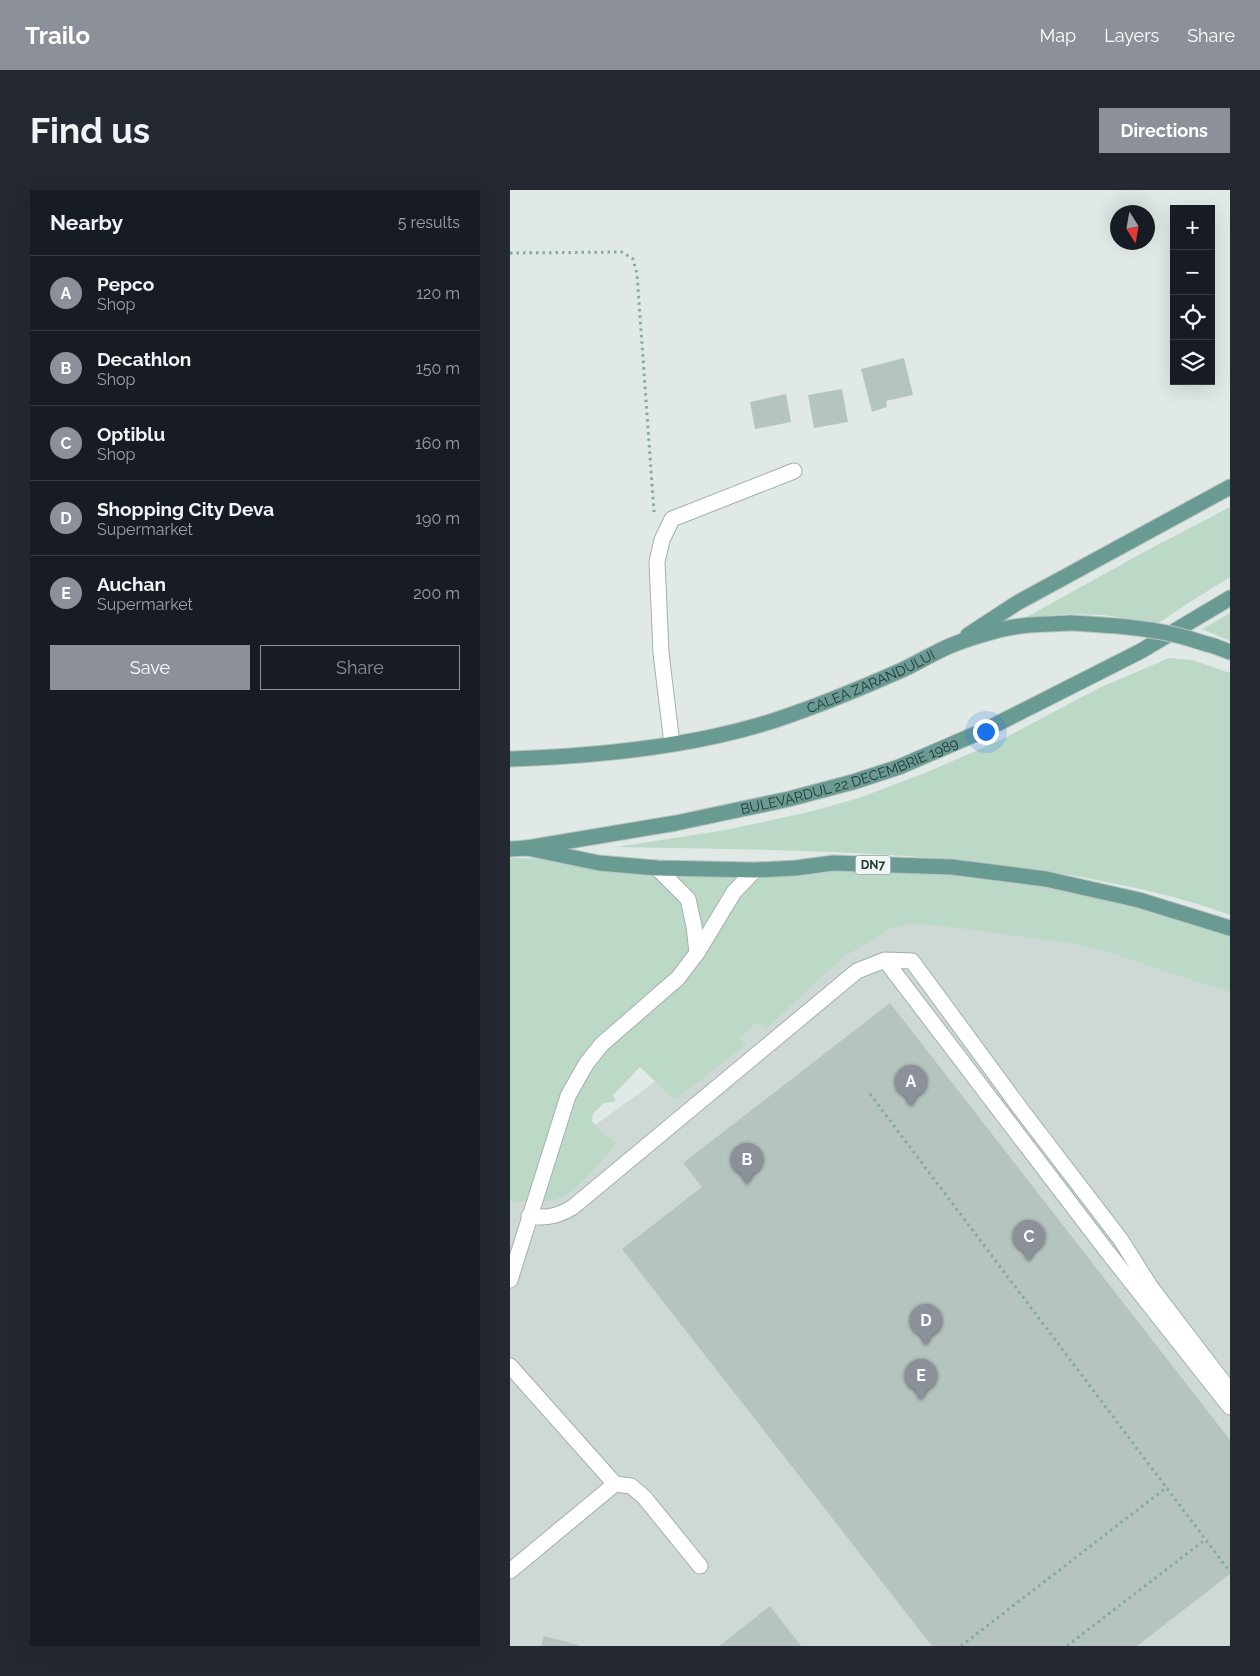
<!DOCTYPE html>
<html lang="en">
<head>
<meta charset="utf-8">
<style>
	body { margin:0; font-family:Raleway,sans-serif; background:#242831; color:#f1f3f6 }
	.controls { position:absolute; right:15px; top:15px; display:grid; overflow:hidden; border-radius:0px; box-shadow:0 5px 20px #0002 }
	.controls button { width:45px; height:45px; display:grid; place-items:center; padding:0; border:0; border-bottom:1px solid #363941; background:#171b24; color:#f1f3f6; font:25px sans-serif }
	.compass { position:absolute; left:600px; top:15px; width:45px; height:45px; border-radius:50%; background:#171b24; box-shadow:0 5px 20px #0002; rotate:169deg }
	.you { position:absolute; left:475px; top:541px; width:18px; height:18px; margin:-12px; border:4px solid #fff; border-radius:50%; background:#1a73e8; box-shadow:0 0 0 8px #1a73e833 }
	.badge { display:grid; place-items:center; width:32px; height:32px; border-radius:50%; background:#8c9099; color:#fff; font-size:16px; font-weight:700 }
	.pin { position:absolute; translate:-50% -41px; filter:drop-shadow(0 1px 2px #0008) }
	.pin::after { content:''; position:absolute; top:26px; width:18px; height:15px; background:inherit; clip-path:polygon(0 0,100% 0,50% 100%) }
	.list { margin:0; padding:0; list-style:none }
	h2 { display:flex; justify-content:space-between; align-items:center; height:65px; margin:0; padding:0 20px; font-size:21px }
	h2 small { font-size:16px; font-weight:400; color:#9ea1a6 }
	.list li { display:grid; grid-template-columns:32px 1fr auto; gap:15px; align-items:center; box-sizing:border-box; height:75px; padding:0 20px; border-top:1px solid #363941 }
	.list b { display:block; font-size:19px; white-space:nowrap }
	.list p { margin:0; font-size:16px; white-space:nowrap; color:#9ea1a6 }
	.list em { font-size:16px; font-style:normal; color:#9ea1a6 }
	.actions { display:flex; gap:10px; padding:15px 20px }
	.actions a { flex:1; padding:11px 0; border:1px solid #8c9099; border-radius:0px; text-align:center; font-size:18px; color:#8c9099 }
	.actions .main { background:#8c9099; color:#fff }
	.icon { flex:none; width:28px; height:28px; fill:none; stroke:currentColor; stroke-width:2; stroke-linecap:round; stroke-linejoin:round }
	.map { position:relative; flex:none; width:720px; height:1456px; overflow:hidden; border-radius:0px }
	header { display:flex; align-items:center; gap:30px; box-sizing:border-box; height:70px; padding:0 25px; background:#8c9099; color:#fff }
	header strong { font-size:24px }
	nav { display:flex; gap:28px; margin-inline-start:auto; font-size:18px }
	.intro { display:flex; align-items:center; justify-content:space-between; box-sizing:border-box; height:120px; padding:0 30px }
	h1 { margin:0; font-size:35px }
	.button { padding:12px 22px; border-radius:0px; background:#8c9099; color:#fff; font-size:18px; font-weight:700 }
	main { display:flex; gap:30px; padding:0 30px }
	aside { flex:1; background:#171b24; border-radius:0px; box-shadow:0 5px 20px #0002 }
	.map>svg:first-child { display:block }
</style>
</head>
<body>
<header>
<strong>Trailo</strong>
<nav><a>Map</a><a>Layers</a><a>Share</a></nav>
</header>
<div class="intro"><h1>Find us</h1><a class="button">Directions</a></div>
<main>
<aside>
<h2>Nearby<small>5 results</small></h2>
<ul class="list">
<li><span class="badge">A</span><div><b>Pepco</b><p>Shop</p></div><em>120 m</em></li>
<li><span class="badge">B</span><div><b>Decathlon</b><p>Shop</p></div><em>150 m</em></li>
<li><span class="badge">C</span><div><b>Optiblu</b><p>Shop</p></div><em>160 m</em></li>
<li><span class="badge">D</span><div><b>Shopping City Deva</b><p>Supermarket</p></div><em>190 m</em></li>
<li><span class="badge">E</span><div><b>Auchan</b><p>Supermarket</p></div><em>200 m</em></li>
</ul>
<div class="actions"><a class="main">Save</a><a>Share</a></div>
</aside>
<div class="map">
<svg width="720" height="1456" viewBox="0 0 720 1456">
	<rect width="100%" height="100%" fill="#e0e9e6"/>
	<path fill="#ced9d5" d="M394 711 720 788V1456H0V997Z"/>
	<path fill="#bbd9c6" d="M720 317V387L680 412 647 434 594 425 557 424 515 428 634 362Z
		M720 423V451L692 439Z
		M659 468 682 470 720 483V725C675 708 628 698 581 689 425 659 265 660 106 657L216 640 299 622 349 608 415 583 491 550 587 499Z
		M0 668 205 672 452 680 592 706 720 744V802L654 781 604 764 573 755 426 735 399 734 380 739 332 768 256 839 247 832 229 849 236 855 165 910 130 877 103 905 106 911 94 913 83 924 82 931 92 944 107 952C93 968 69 1002 47 1009 33 1013 15 1011 0 1012Z"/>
	<path fill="#b6c4c0" d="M394 168 403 205 376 211 377 217 362 222 351 179Z
		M332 199 338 232 304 238 298 205Z
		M276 204 281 232 245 239 240 212Z
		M380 813 720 1250V1384L627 1456H422L112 1059 192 997 173 973Z
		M260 1416 291 1456H209Z
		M34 1446 68 1455V1456H31Z"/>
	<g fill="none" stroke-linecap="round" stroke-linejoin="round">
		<g stroke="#a3b0ad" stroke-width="17">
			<path id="minor" d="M162 554 151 463 147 372 152 350 162 329 284 281
				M147 678 178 709 184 736 187 763
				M375 770 596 1060 720 1217
				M19 1026C36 1029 49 1026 63 1017L347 781 375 770 402 771 513 922 611 1050 640 1096 720 1201
				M0 1090 58 906 76 874 92 854 168 788 187 763 224 702 245 680
				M0 1176 105 1294 121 1296 134 1307 190 1376
				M0 1381 105 1294"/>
		</g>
		<g stroke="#bdc3c2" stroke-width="17">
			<g id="major">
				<path d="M458 445 507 413 720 297"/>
				<path d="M704 456 720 462"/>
				<path id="s1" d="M0 569C92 566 196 556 283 524 320 511 356 496 392 480 409 472 425 462 442 455 457 449 474 444 489 440 512 434 537 434 561 433"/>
				<path id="s2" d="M17 658 166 633 279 609 343 592 389 577 475 540 631 461 720 408"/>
				<path d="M0 659 17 658 89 673 147 678 245 680 286 678 323 673 442 677 536 689 629 710 720 738"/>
			</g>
		</g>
		<path stroke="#83aaa2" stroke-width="3" stroke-dasharray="2.5 4" stroke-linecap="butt" d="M0 63 112 62 123 69 127 84 144 322
			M360 904 720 1382
			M451 1456 657 1297
			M557 1456 696 1349"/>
		<use href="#minor" stroke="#fff" stroke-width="15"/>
		<use href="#major" stroke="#699b93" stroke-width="15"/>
		<g stroke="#bdc3c2" stroke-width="17" stroke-linecap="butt">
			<path id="major-bridge" d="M561 433C596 435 632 437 666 445 679 448 692 453 704 456"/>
		</g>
		<use href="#major-bridge" stroke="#699b93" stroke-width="15"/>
	</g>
	<g text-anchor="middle" stroke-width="5" stroke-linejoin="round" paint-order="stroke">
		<rect fill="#f0f6f4" stroke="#60716e" stroke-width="1" x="345.5" y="665.5" width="35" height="19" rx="4"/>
		<g font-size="12" font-weight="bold" fill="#223835">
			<text x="363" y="679">DN7</text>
		</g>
		<g font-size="14" fill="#223835" stroke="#f0f6f4">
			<text dy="5" stroke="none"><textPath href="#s1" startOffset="372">CALEA ZARANDULUI</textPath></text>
			<text dy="5" stroke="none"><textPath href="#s2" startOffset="331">BULEVARDUL 22 DECEMBRIE 1989</textPath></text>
		</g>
	</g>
</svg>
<div class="controls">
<button>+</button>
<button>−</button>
<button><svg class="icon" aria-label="locate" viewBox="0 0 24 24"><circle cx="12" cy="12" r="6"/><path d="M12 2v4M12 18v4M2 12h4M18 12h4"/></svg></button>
<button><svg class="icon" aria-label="layers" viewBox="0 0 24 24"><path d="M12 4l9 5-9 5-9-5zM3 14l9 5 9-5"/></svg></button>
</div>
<svg class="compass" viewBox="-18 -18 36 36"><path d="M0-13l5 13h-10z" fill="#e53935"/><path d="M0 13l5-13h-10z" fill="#9ea1a6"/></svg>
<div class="you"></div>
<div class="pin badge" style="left:401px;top:916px">A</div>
<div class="pin badge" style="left:237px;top:994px">B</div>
<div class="pin badge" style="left:519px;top:1071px">C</div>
<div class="pin badge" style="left:416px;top:1155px">D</div>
<div class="pin badge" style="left:411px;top:1210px">E</div>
</div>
</main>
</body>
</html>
